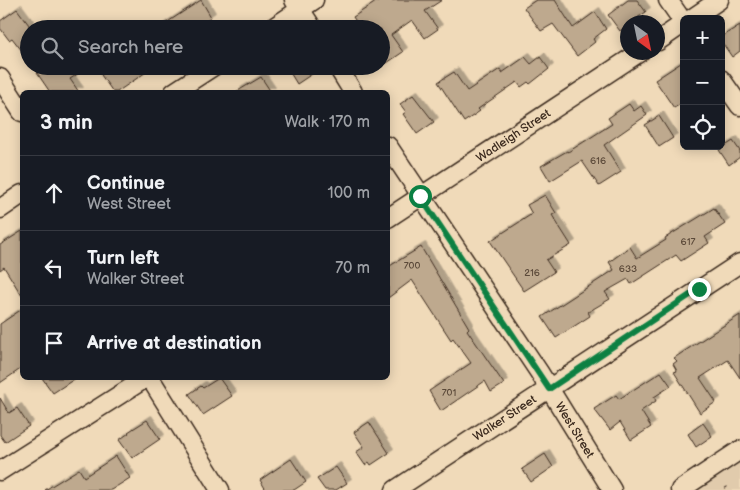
<!DOCTYPE html>
<html lang="en">
<head>
<meta charset="utf-8">
<style>
	body { margin:0; font-family:"Balsamiq Sans",sans-serif; background:#20242c; color:#f1f3f6 }
	.controls { position:absolute; right:15px; top:15px; display:grid; overflow:hidden; border-radius:8px; box-shadow:0 2px 12px #0003 }
	.controls button { width:45px; height:45px; display:grid; place-items:center; padding:0; border:0; border-bottom:1px solid #363941; background:#171b24; color:#f1f3f6; font:25px sans-serif }
	.compass { position:absolute; left:620px; top:15px; width:45px; height:45px; border-radius:50%; background:#171b24; box-shadow:0 2px 12px #0003; rotate:147deg }
	.stop { position:absolute; width:15px; height:15px; margin:-11px; border:4px solid #0b8043; border-radius:50%; background:#fff }
	.stop.end { background:#0b8043; border-color:#fff; box-shadow:0 1px 5px #0008 }
	.list { margin:0; padding:0; list-style:none }
	h2 { display:flex; justify-content:space-between; align-items:center; height:65px; margin:0; padding:0 20px; font-size:21px }
	h2 small { font-size:16px; font-weight:400; color:#9ea1a6 }
	.list li { display:grid; grid-template-columns:32px 1fr auto; gap:15px; align-items:center; box-sizing:border-box; height:75px; padding:0 20px; border-top:1px solid #363941 }
	.list b { display:block; font-size:19px; white-space:nowrap }
	.list p { margin:0; font-size:16px; white-space:nowrap; color:#9ea1a6 }
	.list em { font-size:16px; font-style:normal; color:#9ea1a6 }
	.icon { flex:none; width:28px; height:28px; fill:none; stroke:currentColor; stroke-width:2; stroke-linecap:round; stroke-linejoin:round }
	.map { position:relative; flex:none; width:740px; height:490px; overflow:hidden }
	.search { position:absolute; background:#171b24; box-shadow:0 2px 12px #0003; left:20px; top:20px; width:370px; height:55px; display:flex; align-items:center; gap:12px; box-sizing:border-box; padding:0 18px; border-radius:28px; color:#9ea1a6; font-size:19px }
	.panel { position:absolute; background:#171b24; box-shadow:0 2px 12px #0003; left:20px; top:90px; width:370px; height:290px; border-radius:8px }
	.map>svg:first-child { display:block }
</style>
</head>
<body>
<div class="map">
<svg width="740" height="490" viewBox="0 0 740 490">
	<defs>
		<filter id="shadow"><feDropShadow dx="4.5" dy="-4.5" stdDeviation="0" flood-color="#0004"/></filter>
	</defs>
	<rect width="100%" height="100%" fill="#f0dab9"/>
	<filter id="ink" filterUnits="userSpaceOnUse"><feTurbulence type="fractalNoise" baseFrequency=".02" numOctaves="2"/><feDisplacementMap in="SourceGraphic" scale="10" xChannelSelector="R" yChannelSelector="G"/><feConvolveMatrix kernelMatrix="1 2 1 2 8 2 1 2 1" color-interpolation-filters="sRGB"/></filter>
	<g filter="url(#ink)">
		<path fill="#e1cbac" d="M740 450V490H680Z"/>
		<path fill="#bea98e" stroke="#3b2a1e" filter="url(#shadow)" d="M201 0 211 17 193 29H157Z
			M379 0H442L425 11 438 29 425 38 412 20 391 35 403 52 381 67V29H361L353 17Z
			M536 0H555L573 28 595 12 606 29 593 39 595 42 577 56 553 24 541 31 524 8Z
			M628 0H637L646 12 631 22H628V25L620 31 608 15Z
			M17 9 29 25V60L12 38 9 40 0 28V21Z
			M740 25V51L732 57 721 41V37Z
			M525 57 531 64 540 57 549 69 530 84 528 82 521 87 517 82 478 109 480 111 464 122 438 82 454 72 467 91 500 69 502 73Z
			M684 61V102L674 108 655 80Z
			M48 66H90L70 79 79 92H50L37 73Z
			M114 66H155L117 92H113L101 75Z
			M286 66H324L297 84Z
			M261 77 271 92H236Z
			M413 95 434 122 417 134 403 114 406 112 400 104Z
			M629 104 634 111 641 106 647 115 604 145 621 172 599 186 582 161 550 181 541 166 567 151 568 152 612 124 608 118Z
			M659 116 673 138 659 147 645 125Z
			M733 141 740 151V157L729 165 719 150Z
			M545 195 556 213 552 215 571 245 546 260 554 272 524 291 490 241 532 214 527 205Z
			M714 208 725 224 705 237 709 243 681 261 676 255 631 284 628 279 605 292 610 299 588 312 590 316 556 338 542 317 614 270 609 262 630 247 637 258 666 240 665 238Z
			M22 231V296L4 267 0 270V245Z
			M421 247 469 328 467 330 504 384 491 392 485 381 441 411 429 391 471 363 453 338 451 340 412 280 388 298V267Z
			M22 309V368L0 383V324Z
			M740 315V378L728 360 700 378 716 402 700 413 674 372 677 371 673 364 677 361 674 358Z
			M661 372 671 386 654 397 656 401 641 411 651 427 631 440 620 422 610 430 594 409 616 395 619 399Z
			M42 378H76L53 393Z
			M219 378 232 396 203 415 189 394 201 386 203 388Z
			M0 398 9 413 17 408 29 426 5 442 0 435Z
			M147 420 160 439 132 458 119 440 129 433 128 432Z
			M369 422 389 453 371 465 369 462 365 465 356 452 364 447 354 432Z
			M703 423 712 436 696 447 688 434Z
			M545 454 553 467 531 482 522 469Z
			M116 456 130 478 111 490H45L79 469 84 477Z
			M291 459 306 482 294 490H266L260 480Z
			M336 467 347 483 336 490H325L317 479Z"/>
		<g fill="none" stroke-linecap="round" stroke-linejoin="round">
			<g stroke="#3b2a1e" stroke-width="21">
				<g id="minor">
					<path d="M294 0 313 29"/>
					<path d="M691 19 719 0"/>
					<path d="M271 29 314 0"/>
					<path d="M658 41 684 23 668 0"/>
					<path d="M337 66 353 92"/>
					<path d="M0 78 22 112"/>
					<path d="M721 79 740 106"/>
					<path d="M174 92 214 66"/>
					<path id="s1" d="M388 146 539 372 612 490"/>
					<path d="M0 209 22 194"/>
					<path id="s2" d="M388 218 640 52"/>
					<path d="M150 378 220 490"/>
					<path d="M0 471 146 378"/>
					<path id="s3" d="M395 490 740 263"/>
					<path d="M680 490 740 450"/>
				</g>
			</g>
			<path stroke="#3b2a1e" stroke-width="3" stroke-dasharray="1 4" stroke-linecap="butt" d="M726 487 728 490"/>
			<use href="#minor" stroke="#f0dab9" stroke-width="18"/>
		</g>
	</g>
	<g fill="none" stroke-linecap="round" stroke-linejoin="round" filter="url(#ink)">
		<path stroke="#0b8043" stroke-width="6" d="M420 196 549 389 699 289"/>
	</g>
	<g text-anchor="middle" stroke-width="4" stroke-linejoin="round" paint-order="stroke">
		<g font-size="10" fill="#5c4a3a">
			<text x="598" y="164">616</text>
			<text x="688" y="245">617</text>
			<text x="412" y="269">700</text>
			<text x="628" y="272">633</text>
			<text x="532" y="276">216</text>
			<text x="449" y="396">701</text>
		</g>
		<g font-size="12" fill="#3b2a1e" stroke="#f0dab9">
			<text dy="4" stroke="none"><textPath href="#s2" startOffset="150">Wadleigh Street</textPath></text>
			<text dy="4" stroke="none"><textPath href="#s3" startOffset="131">Walker Street</textPath></text>
			<text dy="4" stroke="none"><textPath href="#s1" startOffset="340">West Street</textPath></text>
		</g>
	</g>
</svg>
<div class="controls">
<button>+</button>
<button>−</button>
<button><svg class="icon" aria-label="locate" viewBox="0 0 24 24"><circle cx="12" cy="12" r="6"/><path d="M12 2v4M12 18v4M2 12h4M18 12h4"/></svg></button>
</div>
<svg class="compass" viewBox="-18 -18 36 36"><path d="M0-13l5 13h-10z" fill="#e53935"/><path d="M0 13l5-13h-10z" fill="#9ea1a6"/></svg>
<div class="stop" style="left:420px;top:196px"></div>
<div class="stop end" style="left:699px;top:289px"></div>
<div class="search"><svg class="icon" aria-label="search" viewBox="0 0 24 24"><circle cx="10" cy="10" r="6"/><path d="M15 15l6 6"/></svg>Search here</div>
<section class="panel">
<h2>3 min<small>Walk · 170 m</small></h2>
<ul class="list">
<li><svg class="icon" aria-label="ahead" viewBox="0 0 24 24"><path d="M12 20V5M6 11l6-6 6 6"/></svg><div><b>Continue</b><p>West Street</p></div><em>100 m</em></li>
<li><svg class="icon" aria-label="left" viewBox="0 0 24 24"><path d="M17 20v-9H6M10 6l-5 5 5 5"/></svg><div><b>Turn left</b><p>Walker Street</p></div><em>70 m</em></li>
<li><svg class="icon" aria-label="arrive" viewBox="0 0 24 24"><path d="M6 21V4h12l-3 4 3 4H6"/></svg><div><b>Arrive at destination</b></div></li>
</ul>
</section>
</div>
</body>
</html>
